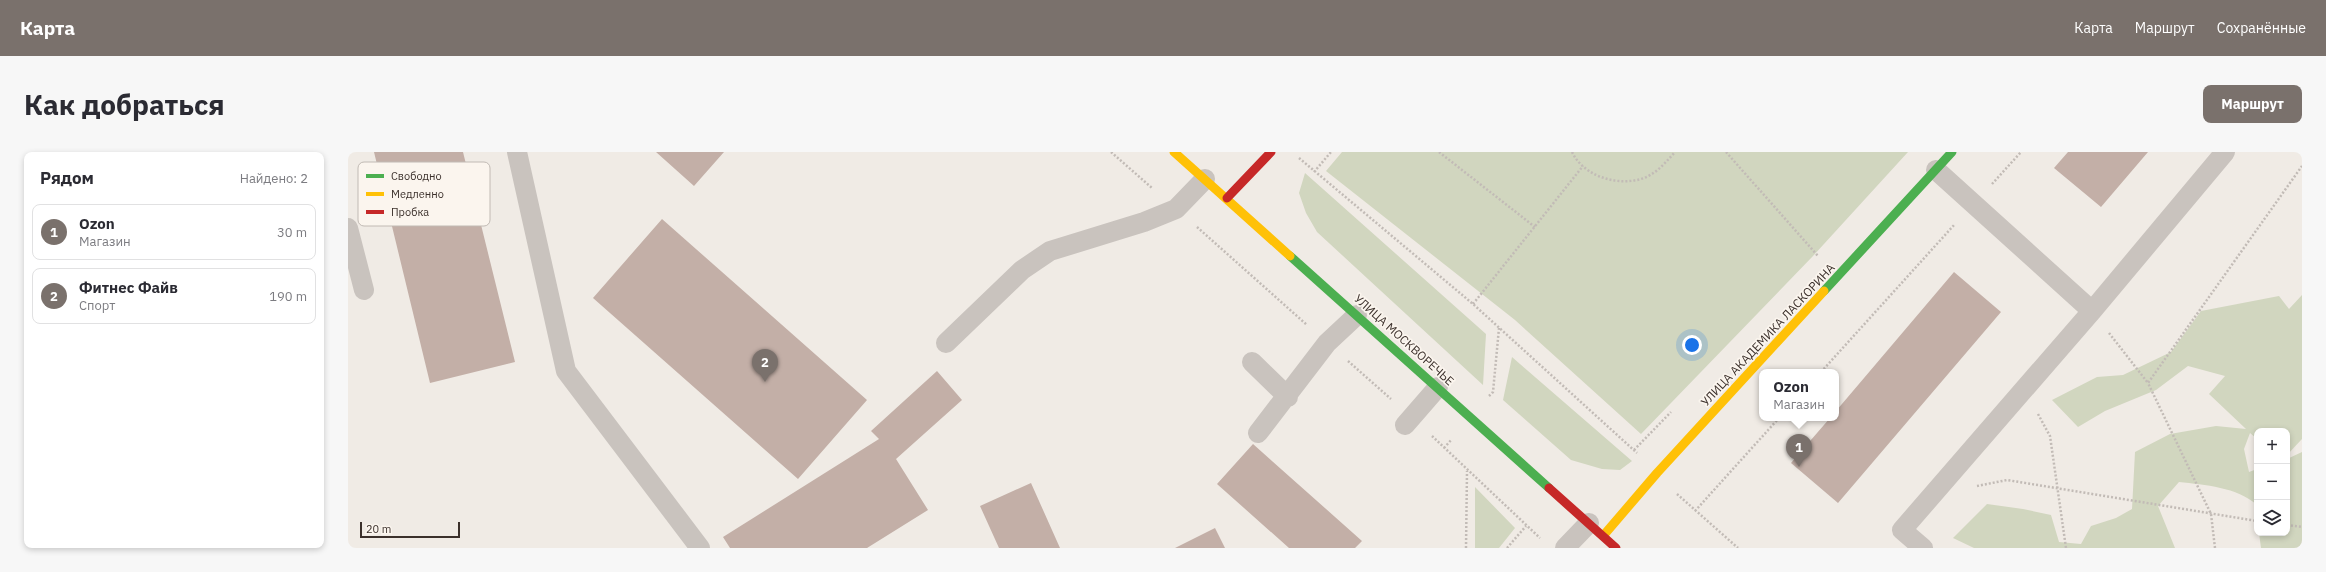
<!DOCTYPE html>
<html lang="ru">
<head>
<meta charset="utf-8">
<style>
	body { margin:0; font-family:"IBM Plex Sans",sans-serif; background:#f7f7f7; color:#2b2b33 }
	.controls { position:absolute; right:12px; bottom:12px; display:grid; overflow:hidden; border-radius:8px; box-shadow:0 2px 6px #0003 }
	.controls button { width:36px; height:36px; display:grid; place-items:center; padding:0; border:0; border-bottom:1px solid #e1e1e2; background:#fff; color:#2b2b33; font:20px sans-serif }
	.scale { position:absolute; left:12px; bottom:10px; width:100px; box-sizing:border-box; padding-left:4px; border:2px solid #3b302b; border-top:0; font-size:11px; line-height:14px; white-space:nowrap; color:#3b302b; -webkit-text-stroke:3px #fbf5ee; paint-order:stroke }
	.you { position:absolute; left:1344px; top:193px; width:14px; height:14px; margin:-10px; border:3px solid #fff; border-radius:50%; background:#1a73e8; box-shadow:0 0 0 6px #1a73e833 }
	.badge { display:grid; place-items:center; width:26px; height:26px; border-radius:50%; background:#7a716c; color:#fff; font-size:13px; font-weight:700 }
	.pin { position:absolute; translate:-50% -33px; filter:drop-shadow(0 1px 2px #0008) }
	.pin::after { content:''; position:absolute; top:21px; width:14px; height:12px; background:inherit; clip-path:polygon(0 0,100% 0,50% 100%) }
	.popup { position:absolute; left:1411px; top:217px; width:80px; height:52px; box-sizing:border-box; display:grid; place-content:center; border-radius:8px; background:#fff; filter:drop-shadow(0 1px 3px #0005); font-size:13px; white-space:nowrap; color:#7c7c81 }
	.popup b { font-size:15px; color:#2b2b33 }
	.popup::after { content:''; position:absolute; left:50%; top:100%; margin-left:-8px; border:8px solid transparent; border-top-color:#fff }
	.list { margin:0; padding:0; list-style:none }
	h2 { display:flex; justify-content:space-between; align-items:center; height:52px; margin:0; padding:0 16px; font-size:17px }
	h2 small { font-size:13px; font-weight:400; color:#7c7c81 }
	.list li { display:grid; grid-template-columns:26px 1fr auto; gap:12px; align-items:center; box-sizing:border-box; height:56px; margin:0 8px 8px; padding:0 8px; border:1px solid #e1e1e2; border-radius:8px }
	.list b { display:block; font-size:15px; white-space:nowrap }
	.list p { margin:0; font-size:13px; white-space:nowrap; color:#7c7c81 }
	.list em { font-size:13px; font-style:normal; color:#7c7c81 }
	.icon { flex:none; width:22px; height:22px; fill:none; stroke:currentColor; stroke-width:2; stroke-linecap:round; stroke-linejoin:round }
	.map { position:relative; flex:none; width:1954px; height:396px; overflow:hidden; border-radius:8px }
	header { display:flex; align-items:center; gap:24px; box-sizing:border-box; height:56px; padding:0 20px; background:#7a716c; color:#fff }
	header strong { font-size:19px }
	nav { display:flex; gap:22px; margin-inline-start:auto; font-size:14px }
	.intro { display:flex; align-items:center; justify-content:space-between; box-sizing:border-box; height:96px; padding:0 24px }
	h1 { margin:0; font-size:28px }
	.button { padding:10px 18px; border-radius:8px; background:#7a716c; color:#fff; font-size:14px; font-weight:700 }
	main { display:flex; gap:24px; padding:0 24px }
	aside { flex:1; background:#fff; border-radius:8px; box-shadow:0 2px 6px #0003 }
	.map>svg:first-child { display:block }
</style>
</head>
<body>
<header>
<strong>Карта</strong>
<nav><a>Карта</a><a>Маршрут</a><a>Сохранённые</a></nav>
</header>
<div class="intro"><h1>Как добраться</h1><a class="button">Маршрут</a></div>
<main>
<aside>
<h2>Рядом<small>Найдено: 2</small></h2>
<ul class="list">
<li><span class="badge">1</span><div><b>Ozon</b><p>Магазин</p></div><em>30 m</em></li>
<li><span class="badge">2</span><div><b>Фитнес Файв</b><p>Спорт</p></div><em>190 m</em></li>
</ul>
</aside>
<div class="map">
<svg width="1954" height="396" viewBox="0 0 1954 396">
	<rect width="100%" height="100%" fill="#f0ebe5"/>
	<path fill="#d1d6bf" d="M994 0H1560L1465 104 1293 282 1167 168 978 19Z
		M957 21 1138 182 1135 233 969 80 958 61 951 41Z
		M1954 143V287L1939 303V279H1909V287L1902 281 1896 297 1901 320 1909 317V353C1889 335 1857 333 1831 330L1810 354 1827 396H1626L1605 386 1639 352 1675 357 1703 363 1711 390 1733 392 1743 374 1768 366 1784 357 1787 300 1822 282 1868 274 1898 277 1861 242 1877 224 1840 214 1808 238 1757 259 1730 275 1704 248 1749 225 1775 223 1823 200 1853 159 1931 144 1941 157Z
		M1164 205 1284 309 1272 318 1254 317 1223 308 1155 248Z
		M1954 300V396H1913L1911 381H1939V307Z
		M1127 335 1167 376 1151 396H1127Z"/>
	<path fill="#c3afa7" d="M26 0H115L167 210 82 231Z
		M308 0H376L346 34Z
		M1720 0H1800L1753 55 1706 16Z
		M314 67 519 248 450 327 245 146Z
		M1606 120 1653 160 1490 351 1443 311 1482 266H1488V259Z
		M589 219 614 248 548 307 580 358 519 396H382L375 385 531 287 523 279Z
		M905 292 1014 389 1007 396H941L869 332Z
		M683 331 712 396H651L632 354Z
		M867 376 877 396H827Z"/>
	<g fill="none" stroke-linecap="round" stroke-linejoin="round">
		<path stroke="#c2bbb6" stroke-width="2.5" stroke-dasharray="2 2" stroke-linecap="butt" d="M763 0 804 36
			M1091 0 1187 75
			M1224 0C1236 25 1271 35 1296 26 1309 21 1318 10 1327 0
			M1378 0 1470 104
			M951 6 1125 152 1289 301
			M966 20 983 0
			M1644 32 1673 0
			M849 75 959 173
			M1125 152 1235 14
			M1761 181 1800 231
			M1000 209 1043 247
			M1473 220 1607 72
			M1141 244 1145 240 1151 176
			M1690 262 1702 284 1718 396
			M1084 284 1192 386
			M1096 296 1104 287
			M1286 298 1323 260
			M1629 334 1659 328 1909 369
			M1329 342 1390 396
			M1347 359 1431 266
			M1939 373 1954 375
			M1118 396 1119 319
			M1159 396 1178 374
			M1867 396 1863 362 1800 231 1954 14"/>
		<path stroke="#c9c3be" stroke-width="20" d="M169 0 218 219 352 396
			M1588 18 1744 159
			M0 76 16 138
			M598 191 674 118 702 99 796 70 828 57 857 27
			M904 210 940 245
			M1057 273 1090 235
			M910 281 979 191 1009 163
			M1217 396 1241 371
			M1575 396 1554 378 1744 159 1877 0"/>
		<path stroke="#4caf50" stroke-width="9" d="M942 104 1201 336
			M1476 139 1604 0"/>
		<path stroke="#ffc107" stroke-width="9" d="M826 0 942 104
			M1255 384 1309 321 1476 139"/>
		<path stroke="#c62828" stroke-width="9" d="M879 46 923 0
			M1201 336 1268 396"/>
	</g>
	<g text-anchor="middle" stroke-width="3.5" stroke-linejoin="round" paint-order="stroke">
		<g font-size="12" fill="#3b302b" stroke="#fbf5ee">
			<text transform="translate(1420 183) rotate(-47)" y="4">УЛИЦА АКАДЕМИКА ЛАСКОРИНА</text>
			<text transform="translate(1056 188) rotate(42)" y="4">УЛИЦА МОСКВОРЕЧЬЕ</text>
		</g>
	</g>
	<rect x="10" y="10" width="132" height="64" rx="6" fill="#fbf5ee" stroke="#c1bab4" stroke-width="1"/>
	<rect x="18" y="22" width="18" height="4" fill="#4caf50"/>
	<rect x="18" y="40" width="18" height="4" fill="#ffc107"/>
	<rect x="18" y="58" width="18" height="4" fill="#c62828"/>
	<g font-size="11" fill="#3b302b">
		<text x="43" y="28">Свободно</text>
		<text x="43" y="46">Медленно</text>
		<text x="43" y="64">Пробка</text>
	</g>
</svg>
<div class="controls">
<button>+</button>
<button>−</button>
<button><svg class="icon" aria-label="layers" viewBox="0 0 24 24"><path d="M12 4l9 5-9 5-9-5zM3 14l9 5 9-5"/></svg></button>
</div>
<div class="scale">20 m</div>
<div class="you"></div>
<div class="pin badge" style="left:1451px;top:315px">1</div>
<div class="popup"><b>Ozon</b>Магазин</div>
<div class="pin badge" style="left:417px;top:230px">2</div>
</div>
</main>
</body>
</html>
